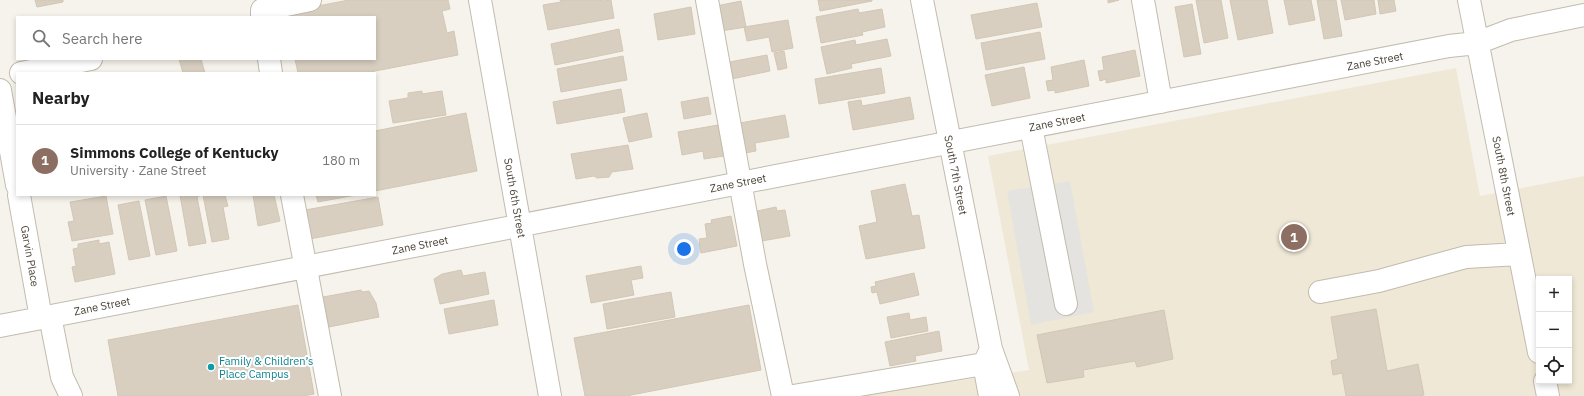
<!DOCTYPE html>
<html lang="en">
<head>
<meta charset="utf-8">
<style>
	body { margin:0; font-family:"IBM Plex Sans",sans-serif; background:#f2f2f2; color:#222 }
	.controls { position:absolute; right:12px; bottom:12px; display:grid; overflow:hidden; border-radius:0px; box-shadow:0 2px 6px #0003 }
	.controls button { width:36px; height:36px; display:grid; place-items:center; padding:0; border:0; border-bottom:1px solid #e0e0e0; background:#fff; color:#222; font:20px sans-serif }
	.you { position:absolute; left:684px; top:249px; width:14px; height:14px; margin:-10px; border:3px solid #fff; border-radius:50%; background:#1a73e8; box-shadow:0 0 0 6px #1a73e833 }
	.badge { display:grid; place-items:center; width:26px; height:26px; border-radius:50%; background:#111827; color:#fff; font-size:13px; font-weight:700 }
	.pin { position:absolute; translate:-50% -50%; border:2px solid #fff; box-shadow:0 1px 4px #0006 }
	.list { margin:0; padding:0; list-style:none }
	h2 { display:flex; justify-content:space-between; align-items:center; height:52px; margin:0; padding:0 16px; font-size:17px }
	h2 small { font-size:13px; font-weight:400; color:#767676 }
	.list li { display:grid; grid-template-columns:26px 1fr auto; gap:12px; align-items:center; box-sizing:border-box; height:72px; padding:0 16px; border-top:1px solid #e0e0e0 }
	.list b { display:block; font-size:15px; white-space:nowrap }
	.list p { margin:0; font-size:13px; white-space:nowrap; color:#767676 }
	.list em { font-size:13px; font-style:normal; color:#767676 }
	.icon { flex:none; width:22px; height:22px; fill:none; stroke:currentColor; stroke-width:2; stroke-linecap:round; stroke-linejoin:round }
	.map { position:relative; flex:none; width:1584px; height:396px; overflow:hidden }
	.search { position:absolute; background:#fff; box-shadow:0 2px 6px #0003; left:16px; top:16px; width:360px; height:44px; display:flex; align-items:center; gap:10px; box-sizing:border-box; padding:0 14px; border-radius:0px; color:#767676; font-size:15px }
	.panel { position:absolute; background:#fff; box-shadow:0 2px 6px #0003; left:16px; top:72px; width:360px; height:124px; border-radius:0px }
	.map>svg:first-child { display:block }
</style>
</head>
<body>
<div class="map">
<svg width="1584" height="396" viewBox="0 0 1584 396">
	<rect width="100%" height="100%" fill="#f6f3ec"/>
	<path fill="#efe8d6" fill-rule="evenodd" d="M1456 68 1480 196 1584 176V396H858L1029 370 988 156ZM1539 279H1569V381H1539Z"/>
	<path fill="#e5e3e0" d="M1070 181 1094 312 1031 325 1007 191Z"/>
	<path fill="#d8cfc1" stroke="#d3c7b4" d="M35 0H63V2L37 7Z
		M349 0H448L450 9 442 11 447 33 454 31 458 55 365 73H298L295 59H375V17H287L286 12Z
		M560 0H602V1L611 0 614 18 548 30 543 5 561 2Z
		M818 0H872V1L820 11Z
		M1108 0H1119L1108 3Z
		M1196 0H1221L1228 38 1204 43Z
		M1230 0H1267L1273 33 1238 40Z
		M1284 0H1311L1315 20 1289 25Z
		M1317 0H1336L1342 36 1324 39Z
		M1341 0H1374L1376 14 1345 20Z
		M1378 0H1394L1396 11 1380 14Z
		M741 1 746 27 721 31 716 6Z
		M1037 3 1042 27 976 39 971 15Z
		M1192 4 1201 54 1184 57 1175 7Z
		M691 7 695 34 658 40 654 14Z
		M858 9 859 13 882 9 885 27 862 32 863 35 821 43 816 17Z
		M788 20 793 48 772 52 769 37 747 41 744 27Z
		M619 29 623 51 555 65 551 44Z
		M1040 32 1045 59 986 70 981 43Z
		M887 39 891 56 851 64 852 68 827 74 821 47 855 40 856 45Z
		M1135 50 1140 76 1106 83V79L1100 81 1098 71 1104 70 1102 57Z
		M784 51 787 68 778 70 774 53Z
		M767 55 770 71 727 80 724 63Z
		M623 56 627 80 561 92 557 69Z
		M179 59H201L205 73H183Z
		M1084 60 1089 86 1055 93V90L1048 91 1046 81 1053 80 1051 67Z
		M1024 67 1030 98 992 106 985 75Z
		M881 68 885 93 819 104 815 79Z
		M621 89 625 112 557 124 553 102Z
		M422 91V94L442 91 446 115 393 123 389 101 408 98V93Z
		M708 97 711 114 684 119 681 102Z
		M910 97 914 119 853 130 848 102 861 100 862 106Z
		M466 113 477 171 375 191V131Z
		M647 113 652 137 629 142 623 118Z
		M785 115 789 137 755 143 756 151 740 154 734 124Z
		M718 125 724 156 704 159 703 151 682 155 678 132Z
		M628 145 633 169 612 172 609 177 597 178 594 176 576 179 571 154Z
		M905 184 912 216 919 215 925 248 866 259 859 226 877 222 871 191Z
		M180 195H201L197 197 206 243 189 246Z
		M203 195H225L228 206 223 207 229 239 212 242Z
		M253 195H277H274L280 221 258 226Z
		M316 195H356L318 202Z
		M106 196 113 234 72 241 68 222 74 221 70 202Z
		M166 196 177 251 156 255 145 200Z
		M378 197 383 225 310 239 305 210Z
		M139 201 150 256 129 260 118 205Z
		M776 207 777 211 785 210 790 236 756 242 753 226 760 225 757 211Z
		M731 216 737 246 701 253 699 239 707 238 705 224 712 223 711 220Z
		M99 240V244L109 242 115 274 75 282 72 267 76 266 73 249 78 248V244Z
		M641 266 643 278 631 280 634 295 591 303 586 276Z
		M461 270 463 276 485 272 489 294 440 304 434 279 442 274Z
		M914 273 919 295 880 304 877 292 872 293 871 287 876 286 875 282Z
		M361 290 362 292 369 291 376 303 379 317 329 327 323 297Z
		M671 292 675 317 607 329 603 304Z
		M494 300 498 325 449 334 444 309Z
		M298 305 314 394 304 396H118L108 340Z
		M749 305 761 370 626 396H585L574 338Z
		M1376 309 1387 371 1418 364 1424 395 1417 396H1346L1342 373 1333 375 1331 361 1338 359 1331 317Z
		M1164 310 1173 359 1137 367 1135 361 1083 370 1084 377 1047 383 1037 335Z
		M909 313 910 320 926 317 928 331 891 338 887 317Z
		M939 331 942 351 915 356 916 361 890 366 885 342Z"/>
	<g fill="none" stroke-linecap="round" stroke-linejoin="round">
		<g stroke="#c2bbae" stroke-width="24">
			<path id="minor" d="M480 0 550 396
				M707 0 755 264 783 396
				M922 0 991 349 984 364 990 396
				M1143 0 1161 102
				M1469 0 1539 352
				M262 17V10L310 0
				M269 59 271 73
				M21 73 91 59
				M0 90 17 185
				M1031 127 1066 304
				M19 195 41 318
				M292 195 330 396
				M1320 292 1379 281 1466 257 1519 254
				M50 316 62 377 71 396
				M0 326 1449 46 1477 43 1511 30 1584 15
				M991 349 1008 396
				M1545 381 1548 396
				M793 396 984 364"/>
		</g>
		<use href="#minor" stroke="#fff" stroke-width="22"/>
	</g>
	<circle fill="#0f9aa8" stroke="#fff" stroke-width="1.5" cx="211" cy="367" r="4"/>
	<g text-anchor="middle" stroke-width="4" stroke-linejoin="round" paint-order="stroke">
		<g font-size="11" fill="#4b4439" stroke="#fff">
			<text transform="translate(1375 61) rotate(-11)" y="4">Zane Street</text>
			<text transform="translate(1057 122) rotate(-11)" y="4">Zane Street</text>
			<text transform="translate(956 175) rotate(79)" y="4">South 7th Street</text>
			<text transform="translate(1504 176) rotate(79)" y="4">South 8th Street</text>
			<text transform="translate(738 183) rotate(-11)" y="4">Zane Street</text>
			<text transform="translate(515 198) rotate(80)" y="4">South 6th Street</text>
			<text transform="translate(420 245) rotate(-11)" y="4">Zane Street</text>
			<text transform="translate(30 256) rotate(80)" y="4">Garvin Place</text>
			<text transform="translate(102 306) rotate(-11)" y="4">Zane Street</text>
		</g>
		<g font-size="11" fill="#0d838f" stroke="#fff" text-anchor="start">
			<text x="219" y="365">Family &amp; Children’s<tspan x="219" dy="13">Place Campus</tspan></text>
		</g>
	</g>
</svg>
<div class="controls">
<button>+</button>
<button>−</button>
<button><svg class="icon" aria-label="locate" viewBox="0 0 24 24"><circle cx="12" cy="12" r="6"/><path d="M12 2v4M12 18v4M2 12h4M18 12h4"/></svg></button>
</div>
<div class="you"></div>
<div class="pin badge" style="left:1294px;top:237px;background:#8d6e63">1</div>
<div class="search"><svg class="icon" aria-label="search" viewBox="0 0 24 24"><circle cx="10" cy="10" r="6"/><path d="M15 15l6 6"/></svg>Search here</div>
<section class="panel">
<h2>Nearby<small></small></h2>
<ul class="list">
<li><span class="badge" style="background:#8d6e63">1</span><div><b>Simmons College of Kentucky</b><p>University · Zane Street</p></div><em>180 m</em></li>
</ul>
</section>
</div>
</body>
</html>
